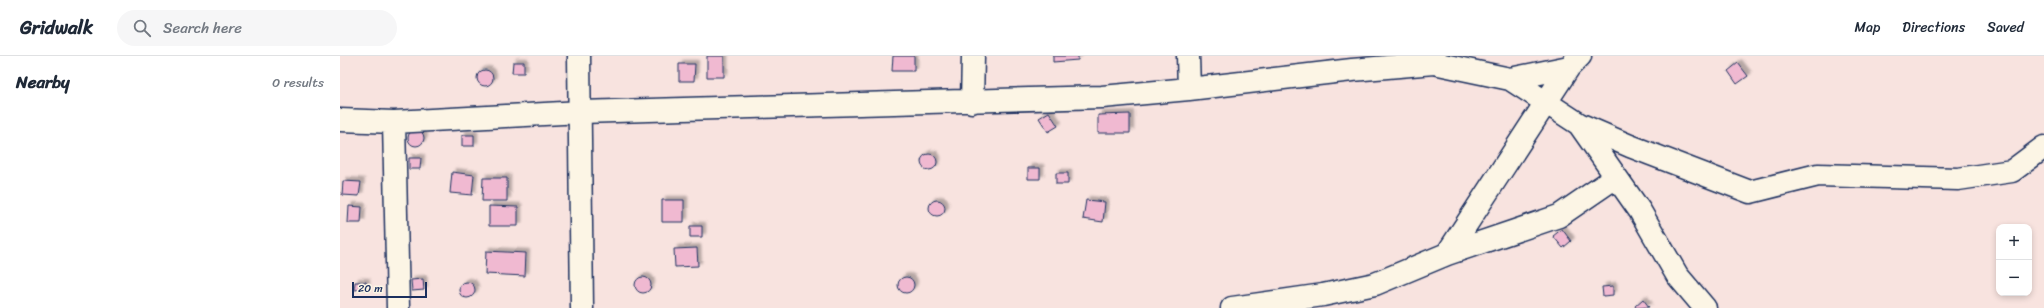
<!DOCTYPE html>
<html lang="en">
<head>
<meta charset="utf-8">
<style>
	body { margin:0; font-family:Sriracha,sans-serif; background:#f6f6f7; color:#1f2937 }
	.controls { position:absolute; right:12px; bottom:12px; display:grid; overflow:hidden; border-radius:8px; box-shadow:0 2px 6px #0003 }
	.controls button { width:36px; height:36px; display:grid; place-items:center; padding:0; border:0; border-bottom:1px solid #e0e1e3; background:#fff; color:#1f2937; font:20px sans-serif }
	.scale { position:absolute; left:12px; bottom:10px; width:75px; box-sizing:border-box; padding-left:4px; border:2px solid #1b2f5e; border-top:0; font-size:11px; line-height:14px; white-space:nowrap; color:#1b2f5e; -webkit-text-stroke:3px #fcf5e5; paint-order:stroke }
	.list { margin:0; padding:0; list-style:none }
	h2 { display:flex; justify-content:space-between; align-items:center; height:52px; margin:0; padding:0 16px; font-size:17px }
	h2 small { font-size:13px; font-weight:400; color:#747a83 }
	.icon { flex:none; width:22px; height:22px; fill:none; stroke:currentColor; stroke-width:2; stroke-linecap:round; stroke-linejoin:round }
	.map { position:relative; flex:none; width:1704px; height:252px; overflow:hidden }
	header { display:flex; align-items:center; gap:24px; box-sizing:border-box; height:56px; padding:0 20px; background:#fff; border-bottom:1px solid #e0e1e3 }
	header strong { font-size:19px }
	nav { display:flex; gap:22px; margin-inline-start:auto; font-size:14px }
	.search { width:280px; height:36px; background:#f6f6f7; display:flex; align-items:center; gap:10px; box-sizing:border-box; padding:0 14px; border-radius:22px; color:#747a83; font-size:15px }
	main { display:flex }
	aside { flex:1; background:#fff }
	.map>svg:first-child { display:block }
</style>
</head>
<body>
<header>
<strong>Gridwalk</strong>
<div class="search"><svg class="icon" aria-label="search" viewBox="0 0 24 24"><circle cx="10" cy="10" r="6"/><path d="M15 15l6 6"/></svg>Search here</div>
<nav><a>Map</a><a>Directions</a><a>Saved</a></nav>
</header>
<main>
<aside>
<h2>Nearby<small>0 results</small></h2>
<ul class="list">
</ul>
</aside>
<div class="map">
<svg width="1704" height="252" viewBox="0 0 1704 252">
	<defs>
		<filter id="shadow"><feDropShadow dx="3.5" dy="-3.5" stdDeviation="1" flood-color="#0004"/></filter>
	</defs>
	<rect width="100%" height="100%" fill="#f8e3df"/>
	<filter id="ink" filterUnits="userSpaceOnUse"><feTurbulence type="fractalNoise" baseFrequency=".025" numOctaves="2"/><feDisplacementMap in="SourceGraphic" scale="8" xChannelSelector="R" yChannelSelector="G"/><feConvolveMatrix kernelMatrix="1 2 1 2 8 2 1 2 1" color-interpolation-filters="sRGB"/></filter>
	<g filter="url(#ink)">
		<path fill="#f0b9d1" stroke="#1b2f5e" filter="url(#shadow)" d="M367 0H384V21H367Z
			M553 0H574V15H552Z
			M713 0H738V4L713 6Z
			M173 6H184V17H172Z
			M1398 7 1408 20 1397 28 1388 15Z
			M339 8H355L354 25H339Z
			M137 22a8 8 0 1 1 16 0a8 8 0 1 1-16 0Z
			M709 56 718 70 708 76 699 62Z
			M790 58V77H758V59Z
			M68 82a8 8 0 1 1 16 0a8 8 0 1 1-16 0Z
			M122 79H134V90H122Z
			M581 106a8 8 0 1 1 16 0a8 8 0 1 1-16 0Z
			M69 102H81L80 113H69Z
			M688 112H700V123H688Z
			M112 116 134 119 132 139 110 137Z
			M716 117H728V128H716Z
			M143 122H167V145H142Z
			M3 125 21 126 19 140 2 139Z
			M322 144H344V166H322Z
			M746 144 765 146 763 166 743 163Z
			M589 152a8 8 0 1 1 16 0a8 8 0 1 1-16 0Z
			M9 150 22 151 21 167H8Z
			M149 150 178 151V170H149Z
			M350 170H362V181H350Z
			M1222 173 1231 185 1223 192 1213 180Z
			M357 192 358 210 335 211 334 193Z
			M146 195 186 197 185 220 145 218Z
			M295 229a8 8 0 1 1 16 0a8 8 0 1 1-16 0Z
			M558 229a8 8 0 1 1 16 0a8 8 0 1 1-16 0Z
			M83 223 84 234 72 235 71 224Z
			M119 234a8 8 0 1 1 16 0a8 8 0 1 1-16 0Z
			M15 226H26V233L14 234Z
			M1273 230V239L1263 240 1262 231Z
			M1303 243 1309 251 1296 252 1295 250Z"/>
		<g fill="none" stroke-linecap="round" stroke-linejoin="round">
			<g stroke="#1b2f5e" stroke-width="25">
				<path id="minor" d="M239 0 242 252
					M848 0 849 33
					M1170 23 1229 11 1240 0
					M632 46 633 0
					M0 64 54 66 241 56 762 41 849 33 1012 14 1094 7 1170 23 1239 68 1290 90 1410 136 1478 119 1618 123 1672 115 1704 91
					M54 66 58 252
					M1239 68 1300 155 1337 219 1365 252
					M1107 198 1229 11
					M892 252 983 239 1035 228 1107 198 1219 160 1276 121"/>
			</g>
			<use href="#minor" stroke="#fcf5e5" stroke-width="22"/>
		</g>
	</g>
</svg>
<div class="controls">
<button>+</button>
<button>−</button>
</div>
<div class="scale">20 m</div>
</div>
</main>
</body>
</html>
